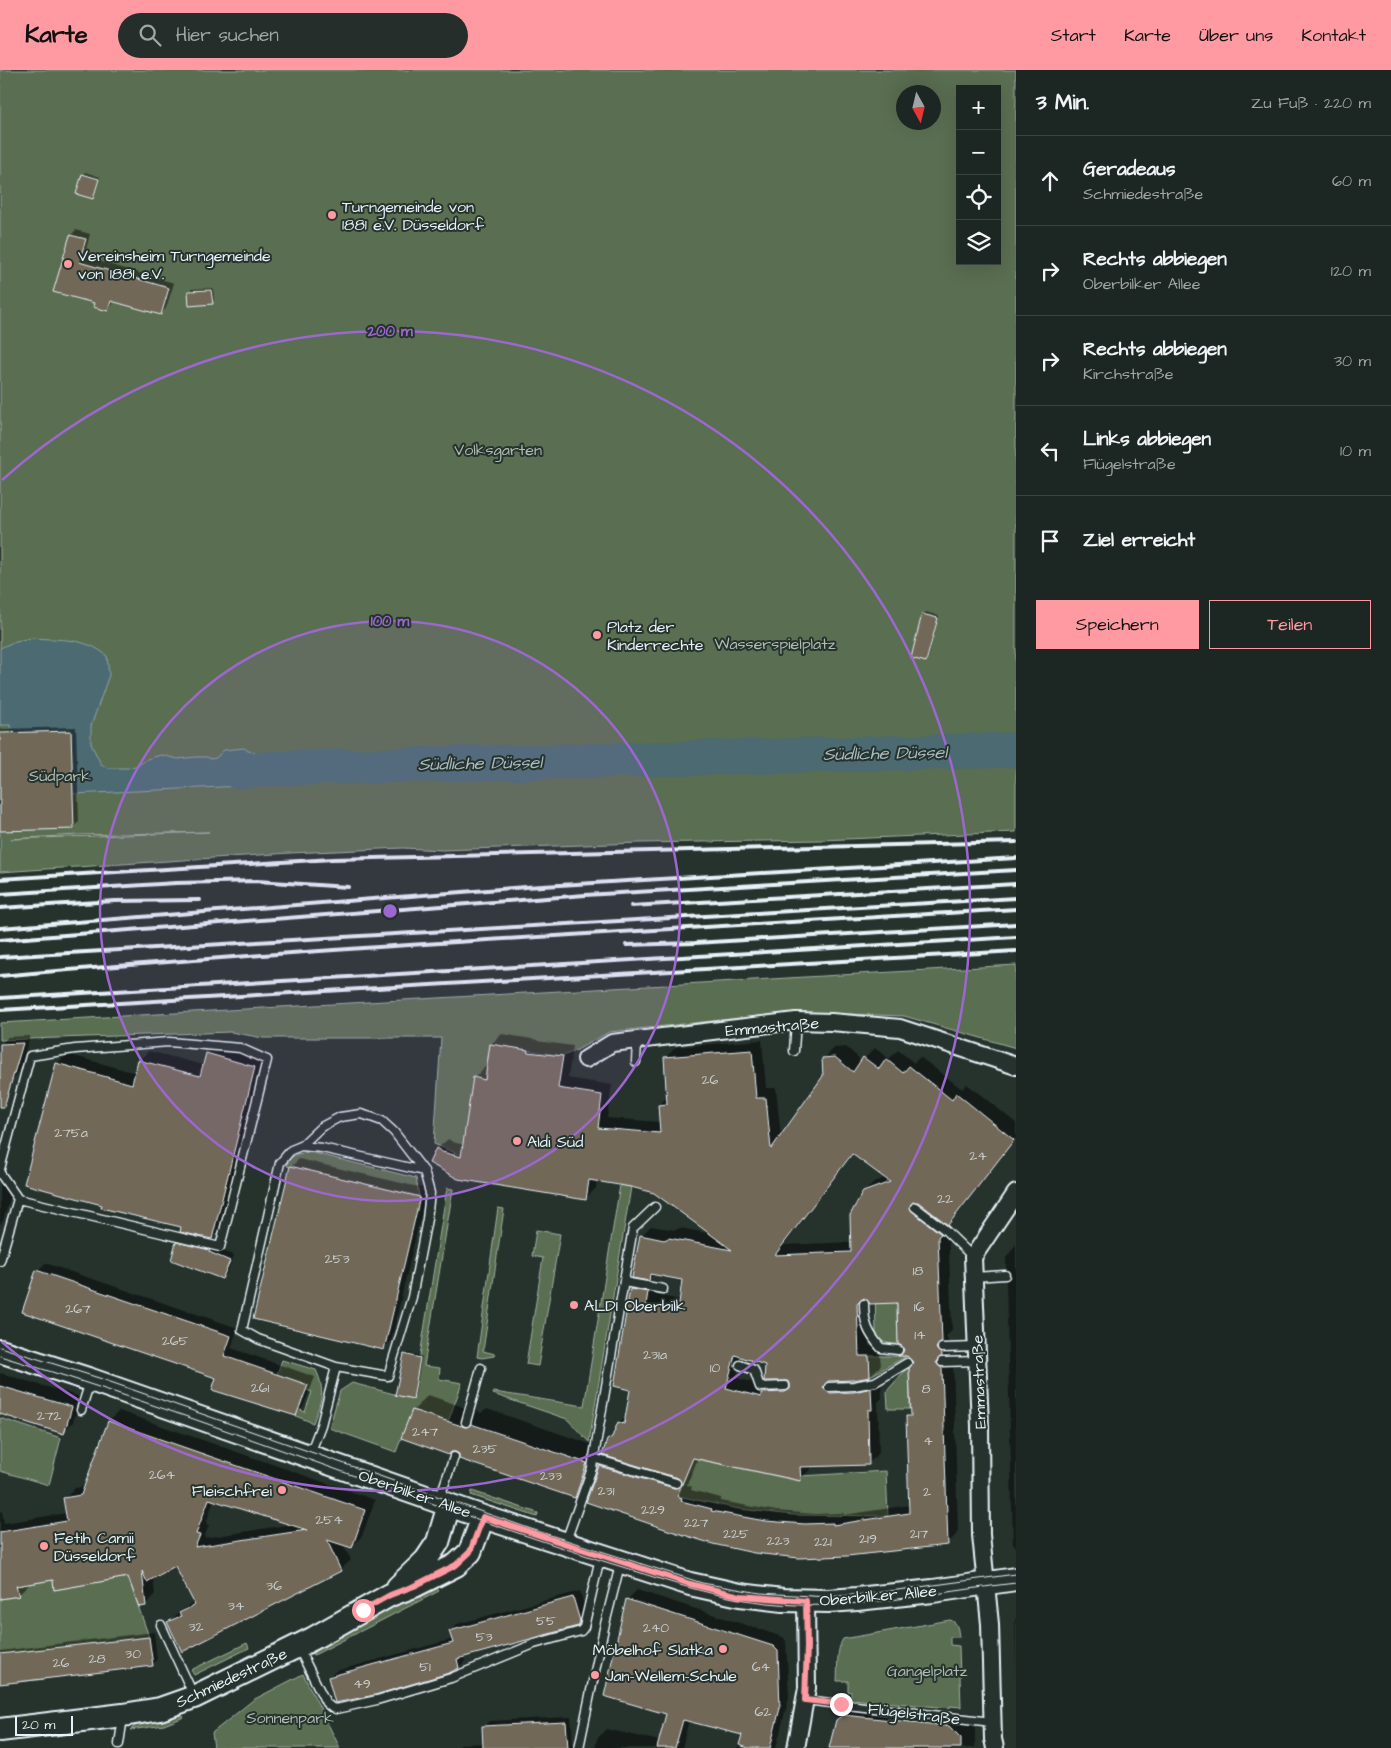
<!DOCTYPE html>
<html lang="de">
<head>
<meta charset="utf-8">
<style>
	body { margin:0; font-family:"Architects Daughter",sans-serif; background:#252e2a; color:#f1f3f6 }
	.controls { position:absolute; right:15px; top:15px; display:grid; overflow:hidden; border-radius:0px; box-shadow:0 5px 20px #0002 }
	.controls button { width:45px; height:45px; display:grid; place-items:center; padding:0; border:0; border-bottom:1px solid #3a4340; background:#1c2622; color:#f1f3f6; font:25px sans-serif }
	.compass { position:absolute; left:896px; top:15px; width:45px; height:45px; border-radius:50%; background:#1c2622; box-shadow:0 5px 20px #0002; rotate:172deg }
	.scale { position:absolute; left:15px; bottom:12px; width:58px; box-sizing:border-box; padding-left:5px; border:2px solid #e8f1f8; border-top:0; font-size:14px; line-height:18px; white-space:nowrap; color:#e8f1f8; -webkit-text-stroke:4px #26332d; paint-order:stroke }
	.stop { position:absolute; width:15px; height:15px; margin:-11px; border:4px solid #ff9aa2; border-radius:50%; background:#fff }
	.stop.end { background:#ff9aa2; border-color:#fff; box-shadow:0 1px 5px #0008 }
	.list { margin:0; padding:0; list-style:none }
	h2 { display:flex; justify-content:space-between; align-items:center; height:65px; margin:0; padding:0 20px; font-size:21px }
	h2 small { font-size:16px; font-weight:400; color:#a0a5a5 }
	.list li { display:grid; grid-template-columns:32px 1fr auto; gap:15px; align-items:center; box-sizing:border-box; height:90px; padding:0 20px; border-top:1px solid #3a4340 }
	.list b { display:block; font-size:19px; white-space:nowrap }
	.list p { margin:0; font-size:16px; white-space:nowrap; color:#a0a5a5 }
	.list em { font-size:16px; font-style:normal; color:#a0a5a5 }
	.actions { display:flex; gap:10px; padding:15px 20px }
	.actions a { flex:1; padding:11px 0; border:1px solid #ff9aa2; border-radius:0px; text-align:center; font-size:18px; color:#ff9aa2 }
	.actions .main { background:#ff9aa2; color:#111 }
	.icon { flex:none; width:28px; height:28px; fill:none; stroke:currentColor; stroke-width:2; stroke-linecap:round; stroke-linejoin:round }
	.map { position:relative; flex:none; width:1016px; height:1678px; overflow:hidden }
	header { display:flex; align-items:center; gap:30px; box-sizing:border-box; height:70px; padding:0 25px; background:#ff9aa2; color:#111 }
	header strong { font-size:24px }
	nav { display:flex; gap:28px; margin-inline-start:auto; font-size:18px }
	.search { width:350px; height:45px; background:#252e2a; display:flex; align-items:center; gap:12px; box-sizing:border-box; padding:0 18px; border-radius:28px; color:#a0a5a5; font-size:19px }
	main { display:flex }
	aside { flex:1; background:#1c2622 }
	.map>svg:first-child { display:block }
</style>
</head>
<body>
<header>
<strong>Karte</strong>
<div class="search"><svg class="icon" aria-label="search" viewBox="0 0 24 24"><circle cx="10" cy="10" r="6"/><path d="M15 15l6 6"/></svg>Hier suchen</div>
<nav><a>Start</a><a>Karte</a><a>Über uns</a><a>Kontakt</a></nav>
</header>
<main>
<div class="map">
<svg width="1016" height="1678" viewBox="0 0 1016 1678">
	<rect width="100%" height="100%" fill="#26332d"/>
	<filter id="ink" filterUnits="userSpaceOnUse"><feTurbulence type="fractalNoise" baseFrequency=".02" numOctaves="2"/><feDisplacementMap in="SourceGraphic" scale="10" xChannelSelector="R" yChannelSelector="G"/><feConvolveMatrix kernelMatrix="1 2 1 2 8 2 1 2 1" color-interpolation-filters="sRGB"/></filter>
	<g filter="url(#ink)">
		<path fill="#5a6e51" stroke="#a1b0a4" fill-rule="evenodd" d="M0 0H1016V762L821 770 639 773 442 780 403 778 290 783 0 802ZM960 19H997V191H960ZM904 22H934V52H904ZM209 762 11 769 76 765Z
			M1016 895V978L904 946 796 942 609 962 577 980 563 986 490 974 472 1090 434 1074 441 968H263L231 962 0 970V953Z
			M310 1082 416 1108 419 1126 287 1096 288 1089 297 1084Z
			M620 1115 631 1117 589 1372 567 1349 493 1324 494 1322 584 1336Z
			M447 1118 453 1119 424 1296 440 1298 439 1309 462 1313 448 1352 412 1340 396 1382 329 1358 340 1321 352 1313 413 1329Z
			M498 1138 504 1139 483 1281 495 1284 494 1286 482 1288 477 1287Z
			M536 1160 560 1164 538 1296 526 1294 543 1188 532 1186Z
			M895 1183 898 1274C888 1274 882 1273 876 1265L875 1216Z
			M869 1286H907L870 1306Z
			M282 1290 316 1300C326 1322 321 1331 313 1353L296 1346 298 1339 305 1342 312 1322 306 1320 308 1315 277 1304Z
			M907 1298H909L910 1339H888L887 1321Z
			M0 1348 61 1368 49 1415 0 1401Z
			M692 1388 800 1411 801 1406 886 1401 888 1446 793 1445 739 1439 678 1426Z
			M472 1421 538 1443 537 1447 471 1425Z
			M128 1507 149 1567 41 1580 45 1609 17 1612 0 1584V1529L19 1526 16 1516 53 1510 54 1520Z
			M435 1516 439 1521 316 1584 313 1585 310 1582 312 1578Z
			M950 1550C958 1552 958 1560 959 1567H950V1575L959 1576 961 1637 950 1636V1638L851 1629V1622L848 1621V1611H837C838 1598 836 1580 843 1569Z
			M247 1573 249 1578 194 1605 191 1600Z
			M303 1604 340 1678H214L212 1663 253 1630Z
			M178 1643 184 1647 164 1655 130 1660 140 1652Z"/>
		<path fill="#4b6b72" stroke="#8aa1a8" d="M32 568C58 570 86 567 107 586L109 605 91 656V674L101 694 108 698H128L139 695 147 689 161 685 178 689 196 687H207L211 689 216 688 224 680 244 678 248 681 284 688 285 714 73 724 71 661 11 663 10 655H0V578L16 571Z"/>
		<path fill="#0007" fill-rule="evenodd" d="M85 102 100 107 95 125 93 127 83 105Z
			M76 160 90 164 84 187 174 213 166 238 161 244 114 230 113 234 108 239 95 232 55 221 71 165Z
			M213 218 214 230 212 233 189 221 192 219Z
			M926 542 939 546 928 589 926 591 912 587 924 544Z
			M76 657 79 752 73 757 0 760V659Z
			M502 964 538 970 537 971 573 976 568 1008 612 1015 607 1048 660 1052 659 1035 668 1026 666 987 676 977 762 970 766 1018H776L781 1067 824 1006V989L834 978 846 977 862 991 875 978 889 989 898 980 914 993 920 987 962 1019 967 1014 1016 1053V1068L958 1142 949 1152 950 1153 948 1155 952 1261 946 1266 948 1271 952 1275 946 1280 948 1285 953 1287 958 1463 947 1474 799 1486 600 1396 611 1386 608 1370 615 1364 619 1353 627 1345 632 1319 631 1219 642 1208 641 1166 651 1156 675 1160 680 1158 712 1164 655 1122 631 1116 597 1110 596 1118 586 1128 459 1108 437 1079 448 1069 453 1072 464 1075 474 1008 485 997 488 998 491 974ZM853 1084 885 1108 875 1112 864 1122 852 1172 784 1175ZM654 1204 683 1209 681 1230 656 1225 658 1212 648 1210ZM867 1225 898 1232 904 1281 901 1284H908L914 1292 912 1342 907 1347 910 1435 844 1445 843 1443 816 1444 776 1441 721 1431V1428L691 1420 692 1417 687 1415 698 1388 800 1409 811 1399V1395L868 1394 879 1383 878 1332 882 1328 881 1309 866 1312 840 1313 835 1310 870 1306 881 1295 879 1276H869ZM742 1286 766 1294 788 1312H773L769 1316 736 1308Z
			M30 966 19 1002 12 1010 0 1029V975L8 967Z
			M217 974 264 987 222 1158 212 1168 183 1157 57 994 67 984 136 1003 139 990 149 981 204 995 207 984Z
			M299 1089 427 1119 391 1271 383 1279 291 1097Z
			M0 1114 13 1118 3 1151 0 1154Z
			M183 1168 234 1185 227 1203 222 1208 178 1173Z
			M1016 1174V1477L1013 1474 1006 1211 1012 1205 1010 1201 1006 1199V1188Z
			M45 1193 238 1258 231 1278 315 1307 303 1337 295 1345 38 1201Z
			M408 1283 422 1286 415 1325 413 1327 406 1285Z
			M0 1303 81 1327 73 1352 63 1362 0 1342Z
			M428 1325 481 1343 487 1339 602 1378 591 1411 575 1426 460 1383 413 1341Z
			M119 1341 375 1430 362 1466 352 1476 343 1474 351 1490 340 1500 169 1553 179 1542 194 1532 175 1495 153 1507 155 1524 145 1535 129 1505 54 1509 28 1513 29 1515 18 1525 0 1528V1441H2L4 1453 67 1443 65 1428 75 1418 86 1416 109 1351ZM214 1429 293 1454 204 1468 209 1455 206 1454Z
			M637 1520 783 1567 786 1571 789 1627 776 1678H738L742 1664 689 1650 682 1678H595L597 1669 606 1659 660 1671 667 1644 627 1530Z
			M580 1521 586 1543 584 1548 577 1555 464 1586 465 1591 459 1597 329 1607 336 1601 453 1569 451 1561 457 1554Z
			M1016 1548V1607L1015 1550Z
			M154 1562 157 1589 152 1595 0 1613V1581Z
			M849 1639 926 1641 920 1678H830L837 1650Z
			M939 1639 964 1642 975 1653V1678H926L924 1654Z
			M571 1647 573 1678H457L462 1674 484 1673 483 1657 489 1651Z"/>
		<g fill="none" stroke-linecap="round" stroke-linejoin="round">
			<path stroke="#4b6b72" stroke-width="35" d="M237 701 287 698 1016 680"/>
		</g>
		<path fill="#716859" stroke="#e8f1f8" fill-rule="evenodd" d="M82 104 99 109 93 129 76 124Z
			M70 165 86 169 79 192 169 218 161 245 111 231 108 241 93 237 94 233 53 222Z
			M211 220 213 234 189 236 188 221Z
			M922 544 938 548 926 592 911 588Z
			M71 661 74 759 0 761V663Z
			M23 973 4 1037H0V974Z
			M490 974 528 980 527 982 563 986 558 1018 602 1025 598 1058 660 1063 658 1035 667 1034 664 987 752 980 756 1028H766L771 1079 823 1006 822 988 835 987 853 1002 863 987 879 999 886 989 903 1003 909 996 952 1030 956 1023 1014 1070 948 1155 918 1132H913L910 1136 912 1141 941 1164 938 1167 942 1272 939 1274 936 1278 938 1281 942 1284V1286L939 1288 936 1292 938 1295 942 1298 948 1475 847 1486 799 1488 754 1483 713 1474 671 1461 586 1432 599 1396 674 1418 679 1417 681 1414 680 1410 678 1408 602 1385 607 1370 612 1367 618 1352 624 1354 630 1320 614 1316 630 1219 648 1222 646 1235 678 1241 682 1210 650 1204 649 1211 632 1208 640 1165 664 1170 669 1168 732 1180 654 1123 631 1117 589 1110 586 1130 458 1109 429 1093 436 1078 442 1082 461 1087 473 1007 485 1010ZM852 1084 890 1112 863 1122 861 1125 850 1145 851 1182 775 1185ZM864 1228 868 1231 870 1234 897 1233 898 1274 902 1276 904 1280 902 1284 898 1286H907L913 1292 909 1298 911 1346H906L909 1443 833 1455V1453L805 1454 765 1451 711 1441 712 1439 681 1431 682 1428 677 1426 693 1388 801 1411 800 1397 869 1395 868 1340H872L871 1318 854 1322 829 1323 825 1320 823 1317 828 1311 853 1310 870 1307 869 1286H859L857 1234 861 1230ZM735 1285 765 1295 764 1311H787L790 1313V1319L785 1322 761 1323V1327L726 1318Z
			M206 983 255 997 212 1169 180 1162 181 1157 101 1138 102 1135 24 1114 56 993 132 1014 138 990 200 1006Z
			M290 1096 420 1127 384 1280 253 1249Z
			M176 1172 210 1180 209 1182 230 1191 222 1209 171 1190Z
			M36 1200 231 1266 224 1286 308 1315 296 1346 212 1320 216 1308 22 1242Z
			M404 1284 420 1288 413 1329 395 1325Z
			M0 1316 72 1337 64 1364 0 1344Z
			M412 1340 465 1357 471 1354 587 1393 575 1428 459 1389V1384L455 1382H451L449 1385 401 1368Z
			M108 1351 365 1440 352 1478 327 1470 341 1501 182 1582 167 1552 181 1546 179 1543 195 1535 175 1496 147 1512 142 1501 146 1536 139 1537 128 1507 54 1520 53 1510 16 1516 19 1526 0 1529V1462L67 1451 63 1428 81 1425ZM209 1429 307 1460 195 1477 200 1465 196 1464Z
			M573 1527 580 1551 578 1556 457 1589 459 1598 449 1603 375 1625 335 1633 328 1607 453 1573 449 1561Z
			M626 1529 773 1576 778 1581 780 1638 770 1678H748L739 1675 742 1665 683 1650 675 1678H657L666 1644 604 1626Z
			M149 1567 153 1596 0 1614V1584Z
			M843 1645 949 1656 961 1668V1678H829L836 1650Z
			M566 1652 568 1678H483L482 1656Z"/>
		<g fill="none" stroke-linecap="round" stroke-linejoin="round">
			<g stroke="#e8f1f8" stroke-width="11">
				<path id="lane" d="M794 981 796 951
					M636 992 637 970
					M301 1076 321 1057 340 1047 361 1044 371 1047 382 1051 394 1062 424 1101 430 1123 427 1149 412 1227 388 1306 336 1297 321 1355 310 1384
					M0 1099 30 986 75 979 169 972 240 978 267 990 220 1177 18 1129 0 1103
					M915 1137 944 1159 973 1187
					M0 1191 18 1129
					M974 1207 1005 1205
					M624 1212 663 1219
					M864 1234C864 1254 868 1263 881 1278L898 1280
					M942 1278 977 1277
					M942 1292 978 1291
					M740 1295 754 1300 760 1317 785 1316
					M336 1297 258 1269 242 1260 280 1093 291 1080 301 1076 322 1078 424 1101
					M829 1317 854 1316 875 1312 907 1293
					M81 1340 90 1312
					M466 1352 481 1298
					M593 1388 676 1413
					M439 1430 454 1387
					M566 1471 592 1398 633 1158 655 1137
					M161 1555 194 1626
					M299 1579 326 1633 332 1638 336 1639 377 1630 451 1608 534 1574 581 1561 584 1557 600 1488
					M805 1630 992 1652
					M119 1674 123 1647
					M579 1678 604 1558 620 1495"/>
			</g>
			<g stroke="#e8f1f8" stroke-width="20">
				<path id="street" d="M586 989 612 973 796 951 831 952 900 958 1016 996
					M796 1678 807 1618 806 1531
					M995 1678 993 1669 990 1554 981 1465 980 1356 973 1187 1016 1123"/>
			</g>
			<g stroke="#e8f1f8" stroke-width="26">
				<path id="secondary" d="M0 1281 91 1310 483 1447 690 1514 740 1525 783 1530 828 1531 857 1529 933 1521 1016 1509
					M398 1517 426 1490 438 1472 449 1435
					M0 1660 123 1645 160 1639 194 1627 312 1569 390 1525 414 1516 456 1495 470 1482 483 1447"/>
			</g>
			<use href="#lane" stroke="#26332d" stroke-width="8"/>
			<use href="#street" stroke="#26332d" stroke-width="16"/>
			<use href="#secondary" stroke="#26332d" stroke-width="22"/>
			<path stroke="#e8f1f8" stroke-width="1" d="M0 1277 99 1308 531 1459 702 1513 760 1523 828 1527 875 1523 1016 1504
				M0 1286C175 1338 345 1405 518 1463 555 1475 592 1488 629 1499 674 1514 720 1528 768 1533 851 1542 934 1522 1016 1513"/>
			<path stroke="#e8f1f8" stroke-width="4" d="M0 809 333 789 1016 772
				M0 824 176 813 257 811 348 817
				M631 836 1016 814
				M0 838 115 831 200 830
				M0 858 526 817 1016 788
				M0 870 585 825 1016 800
				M626 875 695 873 1016 854
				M0 887 1016 828
				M0 906C338 876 677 859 1016 839
				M0 928 1016 867
				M0 940 1016 881"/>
		</g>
	</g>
	<g fill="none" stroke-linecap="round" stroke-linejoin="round" filter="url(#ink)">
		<path stroke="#ff9aa2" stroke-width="6" d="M363 1540 390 1525 414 1516 456 1495 470 1482 483 1447 690 1514 740 1526 806 1531 807 1576 805 1630 841 1634"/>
	</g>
	<circle cx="390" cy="841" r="290" fill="#9c67d0" fill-opacity=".12"/>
	<g fill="none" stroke="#9c67d0" stroke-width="2.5">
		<circle cx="390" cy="841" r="290"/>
		<path d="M2 410A580 580 0 1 1 2 1272"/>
	</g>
	<g fill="#ff9aa2" stroke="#26332d" stroke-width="2">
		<circle cx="332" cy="145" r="5"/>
		<circle cx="68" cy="194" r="5"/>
		<circle cx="597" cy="565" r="5"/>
		<circle cx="517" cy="1071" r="5"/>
		<circle cx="574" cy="1235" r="5"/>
		<circle cx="282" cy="1420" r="5"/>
		<circle cx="44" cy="1476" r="5"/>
		<circle cx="723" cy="1579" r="5"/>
		<circle cx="595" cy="1605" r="5"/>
	</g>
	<g text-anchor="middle" stroke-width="4" stroke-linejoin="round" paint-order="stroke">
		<g font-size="14" fill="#cacfd0">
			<text x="710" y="1014">26</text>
			<text x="71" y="1067">275a</text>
			<text x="978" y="1090">24</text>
			<text x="945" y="1133">22</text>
			<text x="337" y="1193">253</text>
			<text x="918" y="1205">18</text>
			<text x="919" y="1241">16</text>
			<text x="78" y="1243">267</text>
			<text x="920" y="1269">14</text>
			<text x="175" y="1275">265</text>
			<text x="655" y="1289">231a</text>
			<text x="715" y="1302">10</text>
			<text x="260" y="1322">261</text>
			<text x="926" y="1323">8</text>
			<text x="49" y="1350">272</text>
			<text x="425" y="1366">247</text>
			<text x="928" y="1375">4</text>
			<text x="485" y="1383">235</text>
			<text x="162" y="1409">264</text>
			<text x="551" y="1410">233</text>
			<text x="606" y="1425">231</text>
			<text x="927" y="1426">2</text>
			<text x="653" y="1444">229</text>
			<text x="329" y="1454">254</text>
			<text x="696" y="1457">227</text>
			<text x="736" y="1468">225</text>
			<text x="919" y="1468">217</text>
			<text x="868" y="1473">219</text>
			<text x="778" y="1475">223</text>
			<text x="823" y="1476">221</text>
			<text x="274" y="1520">36</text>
			<text x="236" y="1540">34</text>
			<text x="546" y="1555">55</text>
			<text x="196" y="1561">32</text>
			<text x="656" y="1562">240</text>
			<text x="484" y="1571">53</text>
			<text x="133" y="1588">30</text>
			<text x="97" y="1593">28</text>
			<text x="61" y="1597">26</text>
			<text x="425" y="1601">51</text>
			<text x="761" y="1601">64</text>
			<text x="362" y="1618">49</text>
			<text x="763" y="1646">62</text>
		</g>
		<g font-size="16" fill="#e8f1f8" stroke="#26332d" text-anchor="start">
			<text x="342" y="142">Turngemeinde von<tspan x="342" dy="18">1881 e.V. Düsseldorf</tspan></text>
			<text x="78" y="191">Vereinsheim Turngemeinde<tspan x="78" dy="18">von 1881 e.V.</tspan></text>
			<text x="607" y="562">Platz der<tspan x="607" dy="18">Kinderrechte</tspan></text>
			<text x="527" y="1077">Aldi Süd</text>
			<text x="584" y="1241">ALDI Oberbilk</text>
			<text x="272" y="1426" text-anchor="end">Fleischfrei</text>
			<text x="54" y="1473">Fetih Camii<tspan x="54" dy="18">Düsseldorf</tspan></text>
			<text x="713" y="1585" text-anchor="end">Möbelhof Slatka</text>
			<text x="605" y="1611">Jan-Wellem-Schule</text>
		</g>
		<g font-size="16" fill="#afbdb5" stroke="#26332d">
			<text x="498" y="385">Volksgarten</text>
			<text x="775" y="579">Wasserspielplatz</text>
			<text x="60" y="711">Südpark</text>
			<text x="927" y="1606">Gangelplatz</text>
			<text x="290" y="1653">Sonnenpark</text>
		</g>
		<g font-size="16" fill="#e8f1f8" stroke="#26332d">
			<text transform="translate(772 956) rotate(-5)" y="6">Emmastraße</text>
			<text transform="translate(978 1312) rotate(-92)" y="6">Emmastraße</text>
			<text transform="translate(415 1423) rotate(19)" y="6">Oberbilker Allee</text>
			<text transform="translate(878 1525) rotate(-5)" y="6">Oberbilker Allee</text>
			<text transform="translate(231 1607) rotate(-25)" y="6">Schmiedestraße</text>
			<text transform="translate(914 1643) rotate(7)" y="6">Flügelstraße</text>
		</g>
		<g font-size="18" font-style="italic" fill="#a9bbc2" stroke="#26332d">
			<text transform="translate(885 683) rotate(-1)" y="6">Südliche Düssel</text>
			<text transform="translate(480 693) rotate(-1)" y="6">Südliche Düssel</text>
		</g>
	</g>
	<circle cx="390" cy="841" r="8" fill="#9c67d0" stroke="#26332d" stroke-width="2.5"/>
	<g font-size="15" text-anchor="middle" font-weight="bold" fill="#9c67d0" stroke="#26332d" stroke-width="4" stroke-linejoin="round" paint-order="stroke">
		<text x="390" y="266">200 m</text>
		<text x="390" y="556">100 m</text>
	</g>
</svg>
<div class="controls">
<button>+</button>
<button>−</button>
<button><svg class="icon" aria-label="locate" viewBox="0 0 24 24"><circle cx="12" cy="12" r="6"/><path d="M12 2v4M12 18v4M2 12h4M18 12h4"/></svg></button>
<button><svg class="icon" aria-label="layers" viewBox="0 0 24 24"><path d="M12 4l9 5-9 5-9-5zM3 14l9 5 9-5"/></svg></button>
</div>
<svg class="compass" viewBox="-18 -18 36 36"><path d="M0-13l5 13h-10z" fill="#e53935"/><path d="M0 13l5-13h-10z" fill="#a0a5a5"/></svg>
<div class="scale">20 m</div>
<div class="stop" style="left:363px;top:1540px"></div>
<div class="stop end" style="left:841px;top:1634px"></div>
</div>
<aside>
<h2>3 Min.<small>Zu Fuß · 220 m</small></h2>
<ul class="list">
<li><svg class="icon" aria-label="ahead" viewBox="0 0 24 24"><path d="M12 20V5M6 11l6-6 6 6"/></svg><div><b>Geradeaus</b><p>Schmiedestraße</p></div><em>60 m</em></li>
<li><svg class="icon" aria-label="right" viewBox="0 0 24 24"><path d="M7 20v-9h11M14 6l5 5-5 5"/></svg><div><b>Rechts abbiegen</b><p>Oberbilker Allee</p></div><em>120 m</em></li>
<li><svg class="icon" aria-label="right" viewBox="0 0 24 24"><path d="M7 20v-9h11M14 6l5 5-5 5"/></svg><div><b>Rechts abbiegen</b><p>Kirchstraße</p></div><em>30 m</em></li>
<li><svg class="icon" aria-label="left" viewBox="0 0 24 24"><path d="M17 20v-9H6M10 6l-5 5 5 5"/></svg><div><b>Links abbiegen</b><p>Flügelstraße</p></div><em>10 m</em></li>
<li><svg class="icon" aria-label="arrive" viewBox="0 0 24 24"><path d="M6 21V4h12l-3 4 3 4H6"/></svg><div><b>Ziel erreicht</b></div></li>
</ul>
<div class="actions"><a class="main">Speichern</a><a>Teilen</a></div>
</aside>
</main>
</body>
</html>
